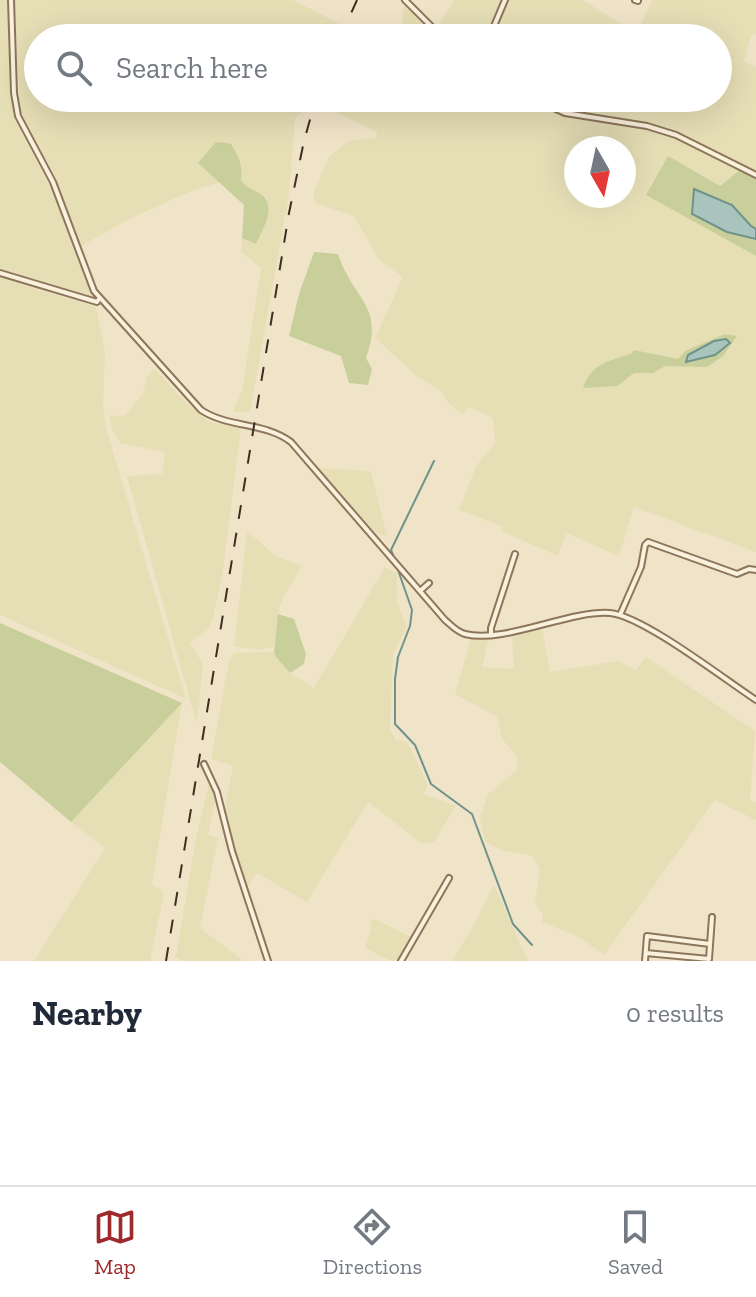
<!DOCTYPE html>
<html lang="en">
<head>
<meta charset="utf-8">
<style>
	body { margin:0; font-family:"Zilla Slab",serif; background:#f6f6f7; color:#1f2937 }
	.compass { position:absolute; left:564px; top:136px; width:72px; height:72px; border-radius:50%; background:#fff; box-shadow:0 8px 32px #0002; rotate:171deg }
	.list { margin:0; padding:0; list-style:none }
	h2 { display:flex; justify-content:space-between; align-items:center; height:104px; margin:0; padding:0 32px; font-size:34px }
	h2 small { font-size:26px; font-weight:400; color:#747a83 }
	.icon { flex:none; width:44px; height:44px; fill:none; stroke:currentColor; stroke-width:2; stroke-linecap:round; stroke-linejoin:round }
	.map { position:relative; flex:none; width:756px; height:961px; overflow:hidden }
	.search { position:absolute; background:#fff; box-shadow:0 8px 32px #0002; left:24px; right:24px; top:24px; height:88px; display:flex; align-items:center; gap:20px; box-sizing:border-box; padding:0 28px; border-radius:44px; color:#747a83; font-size:30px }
	.sheet { height:224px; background:#fff }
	nav { display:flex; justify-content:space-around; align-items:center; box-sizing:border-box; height:112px; border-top:2px solid #e0e1e3; background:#fff; font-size:22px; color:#747a83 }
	nav a { display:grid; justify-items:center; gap:4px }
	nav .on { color:#9e2a2b }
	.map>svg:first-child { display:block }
</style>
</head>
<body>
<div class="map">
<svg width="756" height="961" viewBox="0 0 756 961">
	<rect width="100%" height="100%" fill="#f0e4c8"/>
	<path fill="#e6deb5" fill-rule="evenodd" d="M0 0H8L10 88 14 117 54 195 91 296 0 269Z
		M14 0H293L338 23 333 38H38V98H310L306 109 295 118 289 194 250 412H233L242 391 261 268 241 252 242 238 250 242 255 192 249 190 241 180 198 163 221 182 191 191 127 220 81 246 54 173 25 123 20 110Z
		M454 0H583L637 34 652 0H756V35L752 34 744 61 756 67V177L740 171 720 186 647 195 756 256V552L634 507 619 556 566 533 558 556 501 531 502 526 459 510 476 466 495 443 493 418 469 407 462 414 448 403 441 391 417 376 375 338 403 277 379 260 354 216 315 203 313 193 329 157 339 148 348 141 376 138 377 132 332 110 318 108 322 98H718V38H407L402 24 404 1 434 32ZM576 148H624V196H576Z
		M0 278 96 307 105 352 103 408 107 431 186 699 0 615Z
		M154 368 186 403 209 422 241 428 222 577 212 622 208 629 190 643 203 664 197 724 127 476 162 474 165 452 120 443 113 431 109 416 125 415 143 394 147 377Z
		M318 468 371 471 387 536 376 533Z
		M247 531 277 557 302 566 280 604 274 647 257 650 234 646Z
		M385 567 397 573V603L406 624 405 632 393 653 390 730 396 740 406 742 412 751 428 786 424 794 456 806 434 842 423 844 368 802 307 902 257 873 246 888 224 811 233 766 211 759 229 661 234 653 274 652 276 657 290 673 314 688Z
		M542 629 550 672 618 661 636 670 646 657 755 731 750 800 756 802V820L715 800 604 955 579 937 542 922 543 915 535 902 540 869 532 856 501 850 485 841 480 818 488 794 517 770V756L502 739 497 717 455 694 471 639 489 638 482 667 514 669 512 635Z
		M182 703 152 884 164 893 150 961H34L105 848 71 822Z
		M209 783 216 795 208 835 218 838 200 928 244 961H181L176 956 196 838Z
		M494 885 528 961H452L474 925Z
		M375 919 411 937 398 961H391L365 948 371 930 370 922Z"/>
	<path fill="#c9cf9b" d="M222 142 231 144C239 156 243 167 241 180 250 192 253 188 262 195 277 208 262 230 256 244L242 238 244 205 198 163 215 143Z
		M668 156 720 186 740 170 756 177V256L646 195Z
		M314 252 338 254C353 300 385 305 366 358L372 369 368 385 349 383 341 356 289 336 299 294Z
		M725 334 737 336 723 356 707 367 665 366 653 373H634L617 386 583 388C591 364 608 361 631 354L634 350 678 359 685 351Z
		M278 614 294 619 306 654 304 664 290 673 276 657 274 652Z
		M0 623 182 703 71 822 0 762Z"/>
	<path fill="#a9c4bc" stroke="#6f938a" stroke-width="2" d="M694 189 732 205 751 226 756 229V239L727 232 692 214Z
		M726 339 730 343 715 355 686 362 688 355 714 341Z"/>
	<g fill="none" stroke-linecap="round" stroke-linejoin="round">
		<path stroke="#6f938a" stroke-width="2" d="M394 557 391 550 434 461
			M398 570 412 610 410 626 398 657 395 679V724L415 745 431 784 472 814 513 924 532 945"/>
		<g stroke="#8d765c" stroke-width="8">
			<path id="minor" d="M11 0 14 93 18 116 53 182 94 291 201 410C228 428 265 422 291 442L445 620C451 625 457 632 465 634 504 644 569 610 610 613 643 616 724 679 756 700
				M405 0 443 38
				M635 0 638 1
				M489 38 505 0
				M531 98 565 113 647 126 676 135 756 175
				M0 273 97 302 99 299
				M420 591 429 583
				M620 615 641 567 645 545 648 542 737 574 749 569 756 570
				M491 634V628L515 554
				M204 764 217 792 232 851 268 961
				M646 953 709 959
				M709 959 712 917
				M401 961 449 878
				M645 961 647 936 710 944"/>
		</g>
		<use href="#minor" stroke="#faf1dc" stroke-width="4"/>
		<path stroke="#3d2e20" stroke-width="2" stroke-dasharray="14 14" stroke-linecap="butt" d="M340 38 357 0
			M166 961 289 213 304 141 316 98"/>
	</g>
</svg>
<svg class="compass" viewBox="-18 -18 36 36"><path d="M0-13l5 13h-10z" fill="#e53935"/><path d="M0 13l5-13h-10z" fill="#747a83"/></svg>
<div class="search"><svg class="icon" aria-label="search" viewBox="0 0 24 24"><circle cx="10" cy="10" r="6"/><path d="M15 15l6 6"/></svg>Search here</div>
</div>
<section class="sheet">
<h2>Nearby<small>0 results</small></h2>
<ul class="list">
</ul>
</section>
<nav>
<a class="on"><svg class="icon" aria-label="map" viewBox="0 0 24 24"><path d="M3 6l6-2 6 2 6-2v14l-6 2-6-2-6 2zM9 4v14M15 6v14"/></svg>Map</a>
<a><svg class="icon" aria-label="directions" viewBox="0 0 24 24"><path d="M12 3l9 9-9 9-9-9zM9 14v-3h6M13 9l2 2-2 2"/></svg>Directions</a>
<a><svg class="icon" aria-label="saved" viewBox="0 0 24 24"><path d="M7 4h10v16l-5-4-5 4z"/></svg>Saved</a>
</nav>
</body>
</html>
